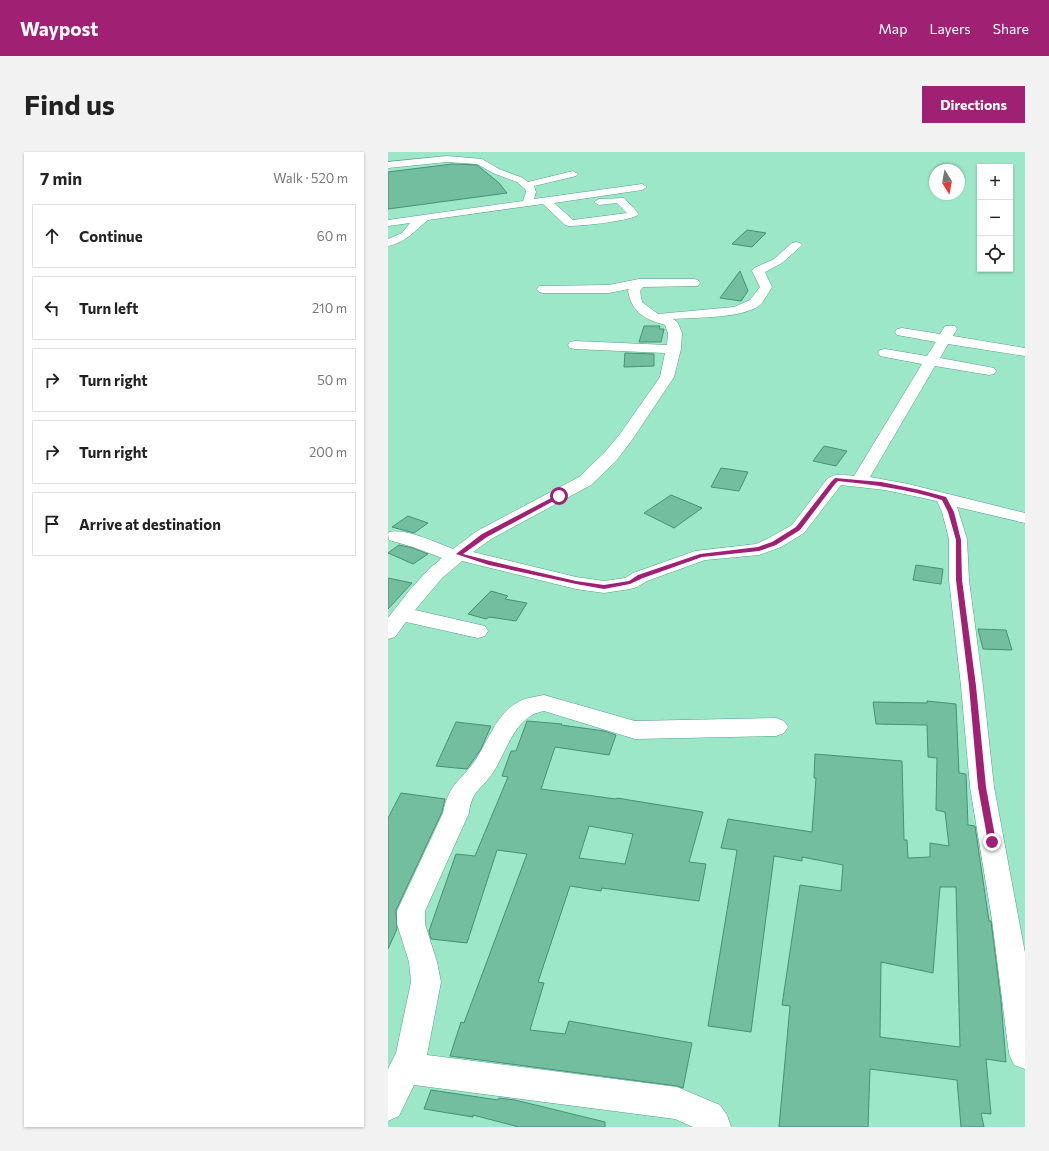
<!DOCTYPE html>
<html lang="en">
<head>
<meta charset="utf-8">
<style>
	body { margin:0; font-family:Commissioner,sans-serif; background:#f2f2f2; color:#222 }
	.controls { position:absolute; right:12px; top:12px; display:grid; overflow:hidden; border-radius:0px; box-shadow:0 1px 3px #0004 }
	.controls button { width:36px; height:36px; display:grid; place-items:center; padding:0; border:0; border-bottom:1px solid #e0e0e0; background:#fff; color:#222; font:20px sans-serif }
	.compass { position:absolute; left:541px; top:12px; width:36px; height:36px; border-radius:50%; background:#fff; box-shadow:0 1px 3px #0004; rotate:169deg }
	.stop { position:absolute; width:12px; height:12px; margin:-9px; border:3px solid #a02073; border-radius:50%; background:#fff }
	.stop.end { background:#a02073; border-color:#fff; box-shadow:0 1px 4px #0008 }
	.list { margin:0; padding:0; list-style:none }
	h2 { display:flex; justify-content:space-between; align-items:center; height:52px; margin:0; padding:0 16px; font-size:17px }
	h2 small { font-size:13px; font-weight:400; color:#767676 }
	.list li { display:grid; grid-template-columns:26px 1fr auto; gap:12px; align-items:center; box-sizing:border-box; height:64px; margin:0 8px 8px; padding:0 8px; border:1px solid #e0e0e0; border-radius:0px }
	.list b { display:block; font-size:15px; white-space:nowrap }
	.list em { font-size:13px; font-style:normal; color:#767676 }
	.icon { flex:none; width:22px; height:22px; fill:none; stroke:currentColor; stroke-width:2; stroke-linecap:round; stroke-linejoin:round }
	.map { position:relative; flex:none; width:637px; height:975px; overflow:hidden; border-radius:0px }
	header { display:flex; align-items:center; gap:24px; box-sizing:border-box; height:56px; padding:0 20px; background:#a02073; color:#fff }
	header strong { font-size:19px }
	nav { display:flex; gap:22px; margin-inline-start:auto; font-size:14px }
	.intro { display:flex; align-items:center; justify-content:space-between; box-sizing:border-box; height:96px; padding:0 24px }
	h1 { margin:0; font-size:28px }
	.button { padding:10px 18px; border-radius:0px; background:#a02073; color:#fff; font-size:14px; font-weight:700 }
	main { display:flex; gap:24px; padding:0 24px }
	aside { flex:1; background:#fff; border-radius:0px; box-shadow:0 1px 3px #0004 }
	.map>svg:first-child { display:block }
</style>
</head>
<body>
<header>
<strong>Waypost</strong>
<nav><a>Map</a><a>Layers</a><a>Share</a></nav>
</header>
<div class="intro"><h1>Find us</h1><a class="button">Directions</a></div>
<main>
<aside>
<h2>7 min<small>Walk · 520 m</small></h2>
<ul class="list">
<li><svg class="icon" aria-label="ahead" viewBox="0 0 24 24"><path d="M12 20V5M6 11l6-6 6 6"/></svg><div><b>Continue</b></div><em>60 m</em></li>
<li><svg class="icon" aria-label="left" viewBox="0 0 24 24"><path d="M17 20v-9H6M10 6l-5 5 5 5"/></svg><div><b>Turn left</b></div><em>210 m</em></li>
<li><svg class="icon" aria-label="right" viewBox="0 0 24 24"><path d="M7 20v-9h11M14 6l5 5-5 5"/></svg><div><b>Turn right</b></div><em>50 m</em></li>
<li><svg class="icon" aria-label="right" viewBox="0 0 24 24"><path d="M7 20v-9h11M14 6l5 5-5 5"/></svg><div><b>Turn right</b></div><em>200 m</em></li>
<li><svg class="icon" aria-label="arrive" viewBox="0 0 24 24"><path d="M6 21V4h12l-3 4 3 4H6"/></svg><div><b>Arrive at destination</b></div></li>
</ul>
</aside>
<div class="map">
<svg width="637" height="975" viewBox="0 0 637 975">
	<rect width="100%" height="100%" fill="#9ce7c8"/>
	<path fill="#73be9f" stroke="#469074" fill-rule="evenodd" d="M64 12 89 13 111 31 119 41 0 57V20Z
		M359 78 378 81 364 95 344 92Z
		M352 119 360 139 353 149 332 146Z
		M256 174H272L271 177H276L273 190H251Z
		M237 201 266 202V214L236 215Z
		M436 294 459 299 448 314 425 309Z
		M333 316 360 320 351 339 323 335Z
		M283 343 300 350 314 356 286 376 256 361Z
		M20 364 40 371 26 381 4 375Z
		M11 393 25 396 40 402 25 412 0 401Z
		M528 413 555 417 553 432 525 428Z
		M0 426 24 431 0 457Z
		M103 439 120 444 117 447 139 451 128 469 101 465 98 467 80 462Z
		M590 477 618 478 624 498 595 497Z
		M539 549 568 552 571 621 578 622 580 673 587 674 601 769H603L613 849 618 910 598 907 603 962 593 961 596 975H573L569 928 482 917 480 975H391L402 854 394 853 412 733 453 739 455 713 414 705V709L386 704 363 880 320 874 349 698 333 696 340 667 424 680 428 626H426L427 602 514 609 516 688H519L520 706 542 705V691L561 694 557 660 548 658 549 606 540 605 539 573 488 572 485 550 539 551ZM552 735H568L572 895 492 885 493 810 545 821Z
		M139 569 174 572 173 573 216 579 228 583 221 603 167 595 153 637 228 647 229 646 315 660 301 710 318 712 311 749 214 736 213 739 182 734 150 830 156 831 142 878 177 882 181 869 304 891 295 936 289 934 62 904 73 870 76 871 139 702 109 698 79 791 43 787 41 779 68 702 87 704 120 625 114 624 123 599H128ZM201 674 245 682 237 712 191 706Z
		M68 570 103 574 93 597 79 617 48 614Z
		M13 641 57 647 54 660 8 758 9 777 0 797V666Z
		M43 938 110 948 111 946 127 948 217 970V975H131L85 963V965L36 957Z"/>
	<g fill="none" stroke-linecap="round" stroke-linejoin="round">
		<g stroke="#56a184" stroke-width="1">
			<path id="minor" d="M59 4 94 7 111 17 135 26 140 30 185 19 190 22 188 24 146 34 148 40 146 47 254 32 259 35 254 38 166 51 185 68 239 61 229 51 211 53 206 50 211 47 236 46 251 62C245 69 193 74 181 74L177 73 155 52 40 68C26 79 19 90 0 94V87L14 81 22 71 0 74V68L135 49 138 40 137 37 129 30 105 21 89 12 59 10 0 16V10Z
				M408 90 412 91 414 93 412 95 394 111 377 120 384 135C382 138 374 152 372 153 354 167 308 165 285 167L290 171 294 181 293 197 286 225 244 288 228 309 203 333 103 387 85 400 188 425 216 429 237 426 245 421 307 399 368 392 379 387 404 373 439 327C447 321 456 323 466 324L534 212 497 205 492 204 490 201 492 198 497 197 539 204 548 190 509 183 507 180 509 177 514 176 552 182 557 174H567L569 177 565 184 637 196V204L560 192 552 206 601 215 606 216 608 219 606 222 601 223 547 214 482 325 520 332 637 361V371L569 355 579 387 581 428 595 534 606 635 637 801V917L626 913 621 902 604 768 582 635 573 534 561 428V387L554 360 549 349 497 338 453 333 416 381 393 395 371 403 317 408 259 429 249 435 242 437 216 441 188 437 74 409 54 426 27 458 97 474 100 479 97 484 90 486 18 470 7 485 0 487V466L21 439 40 418 54 406 25 395 1 388 0 382 1 380C18 376 49 391 65 397L89 379 191 325 216 301 232 282 272 225 277 201 187 197 182 196 180 193 182 190 187 189 279 193 280 181 277 173C257 167 244 161 240 139L241 137 221 141H155L151 140 149 137 151 134 221 133 251 127H306L310 128 312 131 310 134 255 135 252 139 254 150 270 162 346 155 362 148 372 135 364 119 366 116 386 107 404 91Z
				M156 543 247 569 388 566 396 569 400 575 396 581 388 584 247 587 156 559C127 564 119 598 106 619 94 638 84 637 81 661L37 759V772L49 810 53 830 39 903 289 935 332 953 339 963 343 975H305L287 967 26 933 11 964 0 969V917L8 901 23 830 21 810 9 772V759L55 661C61 629 76 628 90 604 101 587 108 564 127 552 135 546 146 545 156 543Z"/>
		</g>
		<use href="#minor" fill="#fff" fill-rule="evenodd"/>
	</g>
	<path fill="#a02073" d="M447 326 493 330 532 338 558 345 566 360 573 388 574 428 588 534 598 635 608 690 607 692 604 693 600 690 590 635 581 534 568 428V388L560 360 554 348C520 337 486 333 450 329L447 332 412 378 388 393 371 399 314 405 255 426 242 432 216 437 188 432 101 413 68 402 94 382 171 342 174 344 173 345 99 385 75 402 102 409 188 429 216 433 241 429 250 423 312 402 370 395 384 390 408 375 443 330Z"/>
</svg>
<div class="controls">
<button>+</button>
<button>−</button>
<button><svg class="icon" aria-label="locate" viewBox="0 0 24 24"><circle cx="12" cy="12" r="6"/><path d="M12 2v4M12 18v4M2 12h4M18 12h4"/></svg></button>
</div>
<svg class="compass" viewBox="-18 -18 36 36"><path d="M0-13l5 13h-10z" fill="#e53935"/><path d="M0 13l5-13h-10z" fill="#767676"/></svg>
<div class="stop" style="left:171px;top:344px"></div>
<div class="stop end" style="left:604px;top:690px"></div>
</div>
</main>
</body>
</html>
